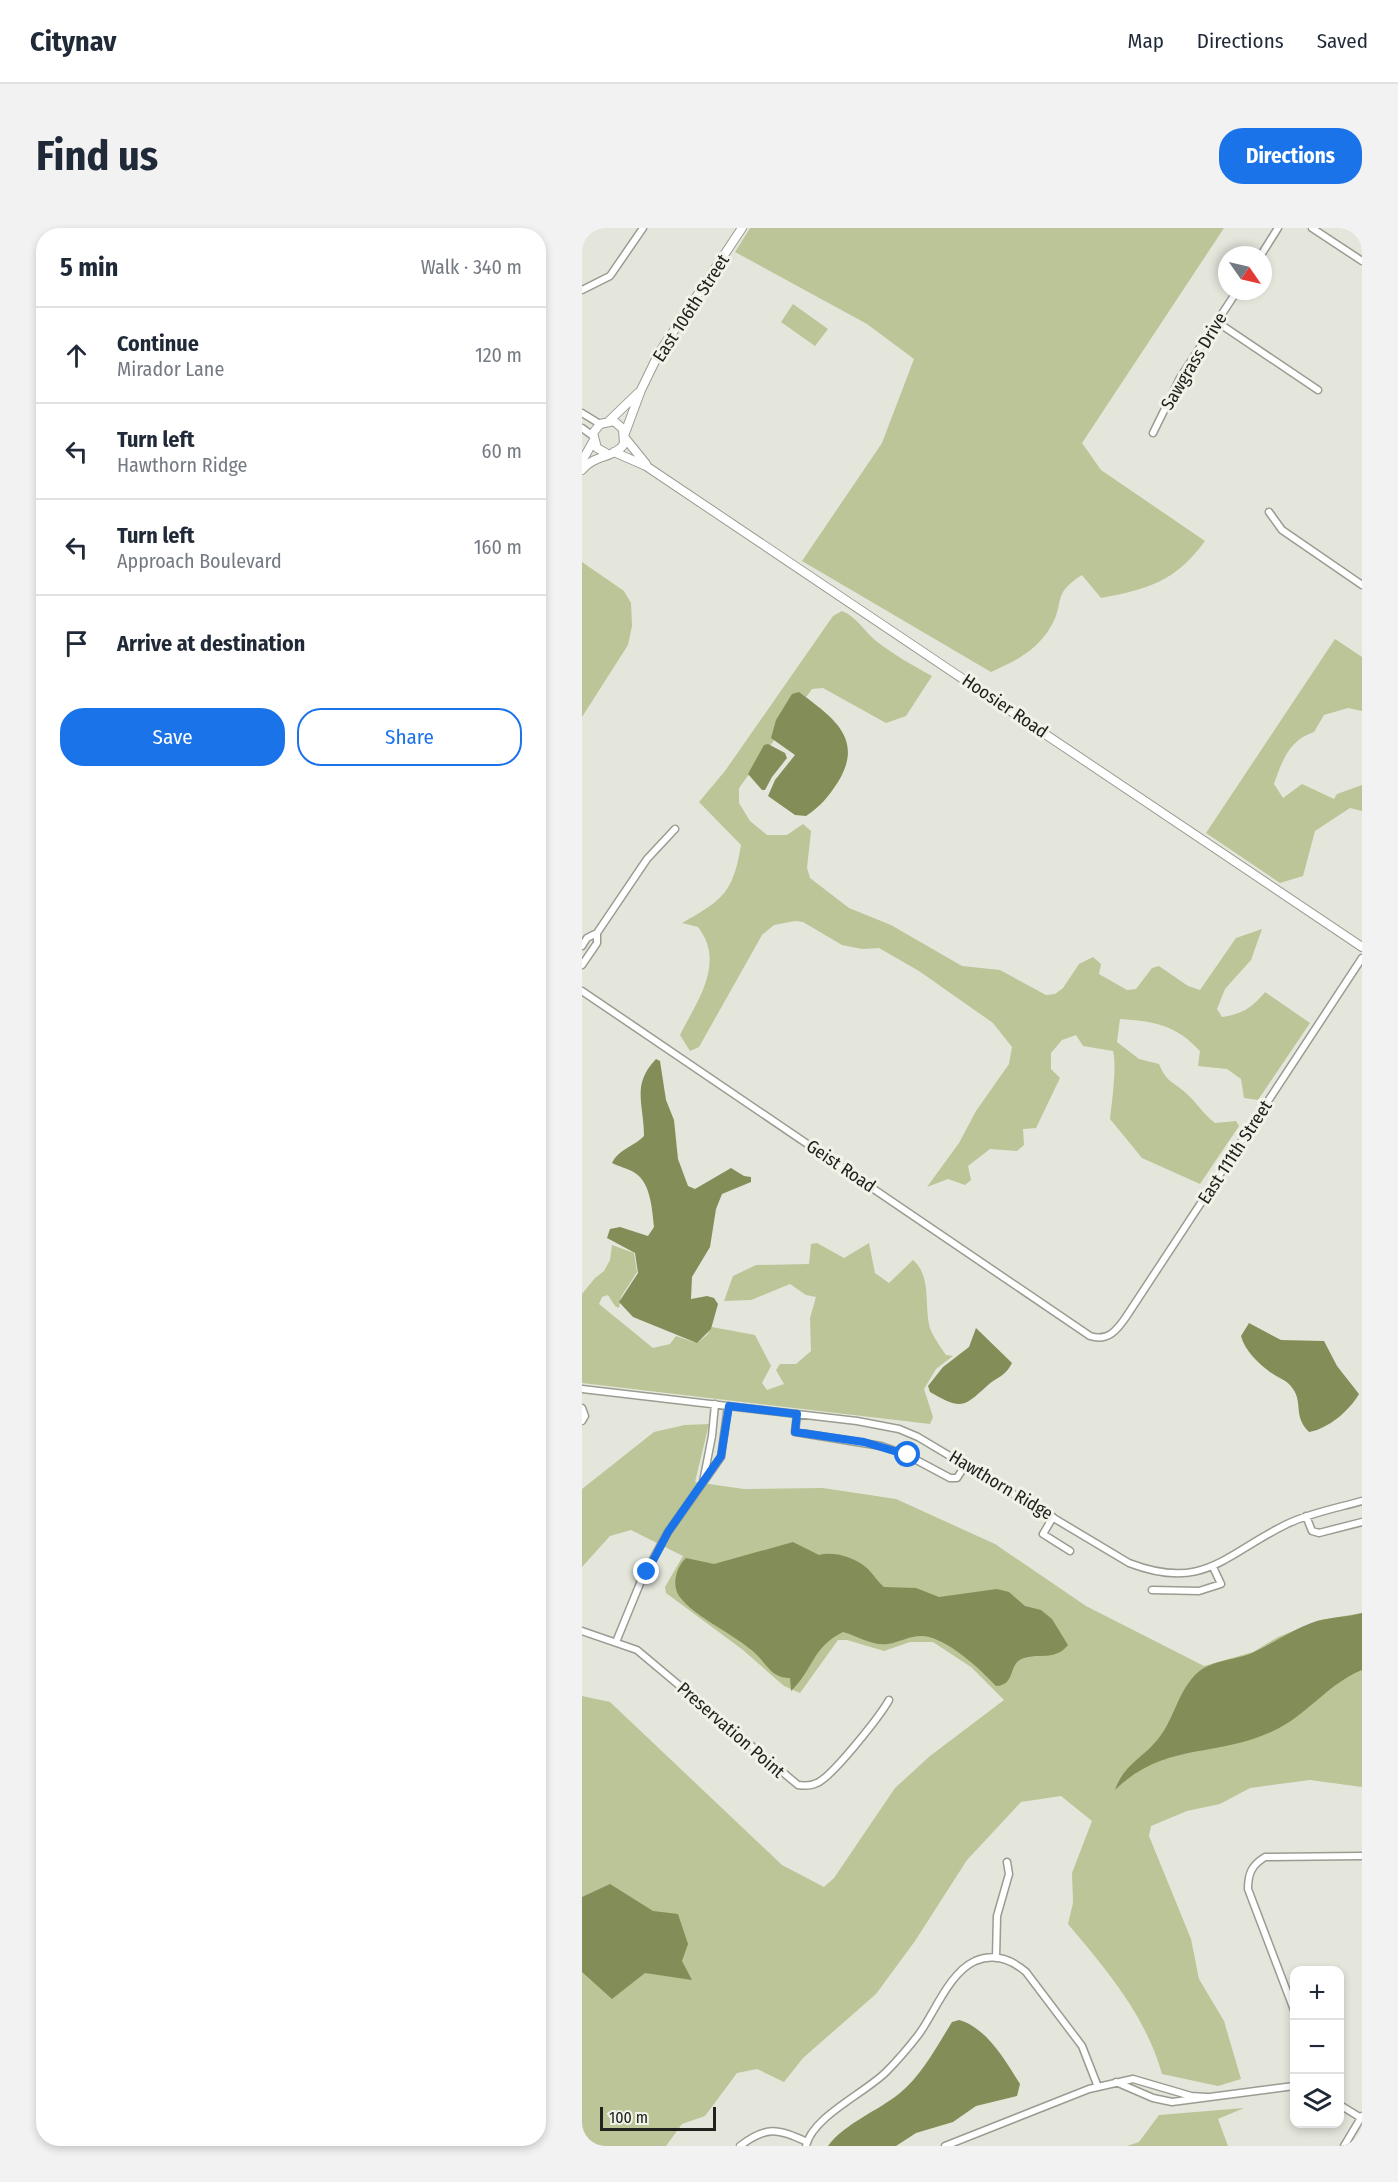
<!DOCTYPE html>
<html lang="en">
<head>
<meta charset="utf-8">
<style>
	body { margin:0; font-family:"Fira Sans Condensed",sans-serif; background:#f2f2f3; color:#1f2937 }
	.controls { position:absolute; right:18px; bottom:18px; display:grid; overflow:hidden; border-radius:12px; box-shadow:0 3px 9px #0003 }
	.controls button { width:54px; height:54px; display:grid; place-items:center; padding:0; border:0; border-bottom:2px solid #e0e1e3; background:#fff; color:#1f2937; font:30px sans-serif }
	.compass { position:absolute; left:636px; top:18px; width:54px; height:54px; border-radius:50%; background:#fff; box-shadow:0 3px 9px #0003; rotate:124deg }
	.scale { position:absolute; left:18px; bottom:15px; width:116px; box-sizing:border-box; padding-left:6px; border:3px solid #21221e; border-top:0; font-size:16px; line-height:21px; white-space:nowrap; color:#21221e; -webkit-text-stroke:4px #f1f3e9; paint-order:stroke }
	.stop { position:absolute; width:18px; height:18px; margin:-14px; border:4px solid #1a73e8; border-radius:50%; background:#fff }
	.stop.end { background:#1a73e8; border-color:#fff; box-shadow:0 2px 6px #0008 }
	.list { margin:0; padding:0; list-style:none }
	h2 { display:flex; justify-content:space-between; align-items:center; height:78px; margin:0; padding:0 24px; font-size:26px }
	h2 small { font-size:20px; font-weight:400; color:#747a83 }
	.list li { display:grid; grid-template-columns:39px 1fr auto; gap:18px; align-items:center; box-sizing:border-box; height:96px; padding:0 24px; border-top:2px solid #e0e1e3 }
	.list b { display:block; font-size:22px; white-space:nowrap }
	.list p { margin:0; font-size:20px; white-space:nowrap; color:#747a83 }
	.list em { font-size:20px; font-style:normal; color:#747a83 }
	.actions { display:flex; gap:12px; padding:18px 24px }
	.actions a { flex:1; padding:14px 0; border:2px solid #1a73e8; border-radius:24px; text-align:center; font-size:21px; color:#1a73e8 }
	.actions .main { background:#1a73e8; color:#fff }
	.icon { flex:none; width:33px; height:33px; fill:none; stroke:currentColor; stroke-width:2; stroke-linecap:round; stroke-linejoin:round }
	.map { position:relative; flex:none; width:780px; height:1918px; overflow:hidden; border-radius:24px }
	header { display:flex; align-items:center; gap:36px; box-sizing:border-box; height:84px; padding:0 30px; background:#fff; border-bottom:2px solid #e0e1e3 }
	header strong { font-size:28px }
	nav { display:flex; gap:33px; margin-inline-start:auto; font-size:21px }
	.intro { display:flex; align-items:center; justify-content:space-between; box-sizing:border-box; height:144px; padding:0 36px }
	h1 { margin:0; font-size:42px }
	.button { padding:15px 27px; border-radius:24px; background:#1a73e8; color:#fff; font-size:21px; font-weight:700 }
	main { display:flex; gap:36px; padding:0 36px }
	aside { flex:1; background:#fff; border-radius:24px; box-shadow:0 3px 9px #0003 }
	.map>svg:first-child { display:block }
</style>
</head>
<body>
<header>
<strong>Citynav</strong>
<nav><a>Map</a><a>Directions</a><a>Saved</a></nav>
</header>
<div class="intro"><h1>Find us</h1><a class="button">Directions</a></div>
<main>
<aside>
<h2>5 min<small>Walk · 340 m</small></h2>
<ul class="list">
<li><svg class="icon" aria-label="ahead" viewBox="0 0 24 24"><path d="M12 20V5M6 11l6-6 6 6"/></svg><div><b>Continue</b><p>Mirador Lane</p></div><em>120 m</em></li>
<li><svg class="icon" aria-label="left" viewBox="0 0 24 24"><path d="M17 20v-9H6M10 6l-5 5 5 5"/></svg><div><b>Turn left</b><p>Hawthorn Ridge</p></div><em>60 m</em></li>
<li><svg class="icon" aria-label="left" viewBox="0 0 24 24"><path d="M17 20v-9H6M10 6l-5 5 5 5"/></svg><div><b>Turn left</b><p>Approach Boulevard</p></div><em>160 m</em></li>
<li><svg class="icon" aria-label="arrive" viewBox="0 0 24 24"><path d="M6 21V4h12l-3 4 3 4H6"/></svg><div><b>Arrive at destination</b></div></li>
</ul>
<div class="actions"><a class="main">Save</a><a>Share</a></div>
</aside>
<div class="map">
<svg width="780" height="1918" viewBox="0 0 780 1918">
	<rect width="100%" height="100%" fill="#e4e6dc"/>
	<path fill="#bbc597" d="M168 0H642L500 215 519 242 623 313C593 354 566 361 519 370L500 347C468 367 484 375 468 400 454 423 432 434 409 444L220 333 300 215 332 131 285 96 153 24Z
		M211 76 246 101 233 118 199 94Z
		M0 334 42 363 49 375 50 398 46 417 0 489Z
		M260 383C275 389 282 403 294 413 312 427 330 437 350 448L324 488 304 495 241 460 230 461 157 560V575L168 593 185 607H205L221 596 229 603 225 640 228 650 267 680 309 697 380 738 418 742 464 767 473 766 481 760 497 736 511 729 519 736 517 746 545 762 554 761 570 740 577 738 606 758 618 762 654 710 680 701 669 732 643 761 635 781 640 789C660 786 670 780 683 764L728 795 676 872 662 870 659 851 645 841 616 838 618 823C594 797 572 793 538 791L535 814 557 831 577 836C585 856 592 853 606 867 616 876 621 886 633 895L654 893 657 898 618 956 560 930 528 891C530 874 535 837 531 823L501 818 494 807 480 812 469 825V841L478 850 454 900 441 901 442 917 435 923 408 921 386 938 389 952 383 957 366 951 345 959 377 915 394 883 427 836 430 819 411 795 337 743 297 720 280 721 260 717 221 694 213 693 192 697 180 707 117 819 108 823 98 807C115 773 144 735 116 699L100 695C141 672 151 665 159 617L117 574 143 543 251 388Z
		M753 411 780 429V483L766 480 742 487 732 504C707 512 700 533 692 556L701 570 720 556 752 571 755 566 780 557V583L768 580 733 603 721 648 698 655 624 605Z
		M235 1015 262 1030 287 1015 293 1045 307 1055 331 1032C351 1049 341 1082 349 1103 353 1111 359 1120 364 1127L371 1128 354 1141 342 1161 351 1189 348 1196 0 1155V1066L13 1050 22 1043 28 1032 30 1017 52 1025 55 1044 39 1069 37 1080 33 1078 26 1067 20 1069 17 1076 71 1120 88 1116 94 1108 115 1115 125 1107 130 1099 173 1107 189 1138 180 1155 185 1162 202 1156 194 1142 198 1136H214L229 1123 228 1090 234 1069 224 1067 208 1056 169 1072 142 1073 151 1048 174 1037 227 1036 229 1016Z
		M127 1196 113 1254 162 1261 241 1260 314 1271 413 1316 504 1378 622 1438 671 1424 696 1409 738 1392 780 1385V1559L728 1552 668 1560 638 1576 605 1583 569 1598 567 1608 609 1711 617 1751 642 1793 659 1851 636 1858 580 1846C564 1788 524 1741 486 1696L491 1675 490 1645 510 1593 479 1568 439 1574 385 1632 333 1713 294 1766 221 1830 202 1854 175 1841 155 1845 123 1888 100 1896 84 1918H0V1468L28 1474 200 1637 242 1659 252 1650 313 1560 348 1528 422 1472 389 1439 351 1414H328L302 1423 265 1412H256L218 1465 202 1458 161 1422 84 1365 83 1359 101 1328 49 1302 28 1308 0 1339V1261L72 1204 103 1197Z
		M662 1880 636 1891 646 1918H545L557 1914 577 1887Z"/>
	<path fill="#838d58" d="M217 464C250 489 283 510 256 554 247 568 238 579 224 588L213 587 186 568 193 552 213 527 189 510 194 492 210 466Z
		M186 516 203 525 205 530 190 549 183 562H180L166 546 182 517Z
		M74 831 78 833 84 872 92 892 96 931 106 958 113 961 149 940 162 948 169 949V954L140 966 134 981 128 1019 110 1049 109 1071 125 1068 132 1070 136 1076 129 1101 115 1115 51 1089 37 1074 56 1045 53 1025 25 1010 28 1001 38 999 66 1008 72 999C70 982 69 955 53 945 46 940 37 939 30 935 37 921 51 919 62 908 62 876 49 857 74 831Z
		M667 1095 699 1112 742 1113 755 1138 777 1166C768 1182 746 1201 727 1204 711 1188 721 1175 711 1161 706 1152 696 1150 688 1144 676 1135 663 1123 659 1108Z
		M394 1100 430 1135C424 1148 415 1149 406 1157 381 1180 379 1182 348 1164L346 1158 361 1139 387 1119Z
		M211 1314 237 1327C253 1323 274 1330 286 1341 292 1347 296 1354 302 1359L334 1360 357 1369 415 1361 427 1364 443 1378 459 1382 470 1391 486 1417C473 1433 459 1425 442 1430 425 1435 435 1457 414 1458 398 1441 370 1415 347 1409 332 1405 319 1414 306 1416 289 1418 276 1408 261 1404 230 1419 232 1441 209 1463L208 1450C190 1450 186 1438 175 1427 155 1407 113 1390 97 1368 89 1356 95 1338 104 1330L132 1336Z
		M780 1385V1442C745 1456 724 1489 689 1504 632 1530 582 1514 533 1562 542 1536 560 1531 576 1511 591 1493 595 1467 612 1448 627 1432 650 1433 670 1425 692 1415 711 1401 735 1393 750 1389 765 1389 780 1385Z
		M28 1656 71 1683 96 1686 106 1716 100 1733 110 1752 63 1745 30 1771 0 1744V1669Z
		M377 1792C405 1800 423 1832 438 1856L435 1868 394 1878 371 1894 334 1905 314 1918H246C263 1895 296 1883 318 1865 340 1847 355 1818 370 1794Z"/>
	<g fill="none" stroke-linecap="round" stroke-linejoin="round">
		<g stroke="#9a9c92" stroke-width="9">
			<path id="minor" d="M730 0 780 33
				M679 27 696 0
				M0 62 28 48 61 0
				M635 94 736 162
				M0 185 18 196
				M0 200 11 208
				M571 205 598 150 655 63
				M687 284 700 302 780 357
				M0 718 5 710 15 705
				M0 737 15 715V705L65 631 93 601
				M0 763 508 1108C526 1114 535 1102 544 1089L780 730
				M0 1161 275 1193 317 1201 336 1209 547 1335C622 1364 643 1326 705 1296 728 1285 755 1280 780 1273
				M0 1180 3 1188 0 1193
				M215 1186 213 1204 299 1218 325 1227 368 1250H375L384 1236
				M121 1254 130 1208 133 1176
				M724 1288 730 1303 737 1305 780 1294
				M471 1289 461 1306 488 1323
				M570 1362 617 1363 639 1356 631 1339
				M0 1403 55 1422 216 1557C223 1558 229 1558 235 1555 250 1549 298 1488 307 1472
				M34 1414 59 1353 86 1304 139 1229 146 1178
				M414 1730 415 1688 427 1646 425 1634
				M712 1782 666 1661C666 1645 670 1637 683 1629L780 1628
				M534 1854 571 1870 590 1874 712 1858
				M758 1877 779 1890
				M158 1918C184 1898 196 1900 225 1914
				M224 1918C230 1889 283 1865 304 1844 316 1832 327 1819 337 1806 353 1784 367 1745 393 1733 412 1725 429 1731 444 1744L500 1818 516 1859
				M363 1918 507 1861 551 1851 609 1868 624 1869
				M762 1918 780 1888"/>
		</g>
		<g stroke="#9a9c92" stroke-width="10">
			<path id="tertiary" d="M27 193 56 165
				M43 205 59 162 77 125 160 0
				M43 210 64 236
				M32 224 64 238 780 719
				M0 233 12 212
				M0 242C11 227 33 230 42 216L41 201 32 193 18 196 11 205 15 220 24 225"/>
		</g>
		<use href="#minor" stroke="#fff" stroke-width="6"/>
		<use href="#tertiary" stroke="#fff" stroke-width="8"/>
	</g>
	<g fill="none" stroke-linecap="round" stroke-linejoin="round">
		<path stroke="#1a73e8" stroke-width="8" d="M65 1344 86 1304 139 1228 147 1178 215 1186 213 1204 282 1214 326 1227"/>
	</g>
	<g text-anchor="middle" stroke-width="6" stroke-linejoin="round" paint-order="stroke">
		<g font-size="18" fill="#21221e" stroke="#f1f3e9">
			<text transform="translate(109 80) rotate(-57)" y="6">East 106th Street</text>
			<text transform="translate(612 133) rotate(-59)" y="6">Sawgrass Drive</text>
			<text transform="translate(423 478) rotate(34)" y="6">Hoosier Road</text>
			<text transform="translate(653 924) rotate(-57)" y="6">East 111th Street</text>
			<text transform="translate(259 938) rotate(34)" y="6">Geist Road</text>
			<text transform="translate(419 1257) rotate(31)" y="6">Hawthorn Ridge</text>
			<text transform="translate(149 1502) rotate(41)" y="6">Preservation Point</text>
		</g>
	</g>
</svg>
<div class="controls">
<button>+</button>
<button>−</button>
<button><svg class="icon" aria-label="layers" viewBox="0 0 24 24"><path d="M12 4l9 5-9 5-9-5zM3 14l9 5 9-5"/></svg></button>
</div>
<svg class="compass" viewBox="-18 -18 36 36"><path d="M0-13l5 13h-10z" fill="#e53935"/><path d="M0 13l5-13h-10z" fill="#747a83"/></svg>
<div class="scale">100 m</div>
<div class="stop" style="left:326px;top:1227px"></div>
<div class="stop end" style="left:65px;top:1344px"></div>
</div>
</main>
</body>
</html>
